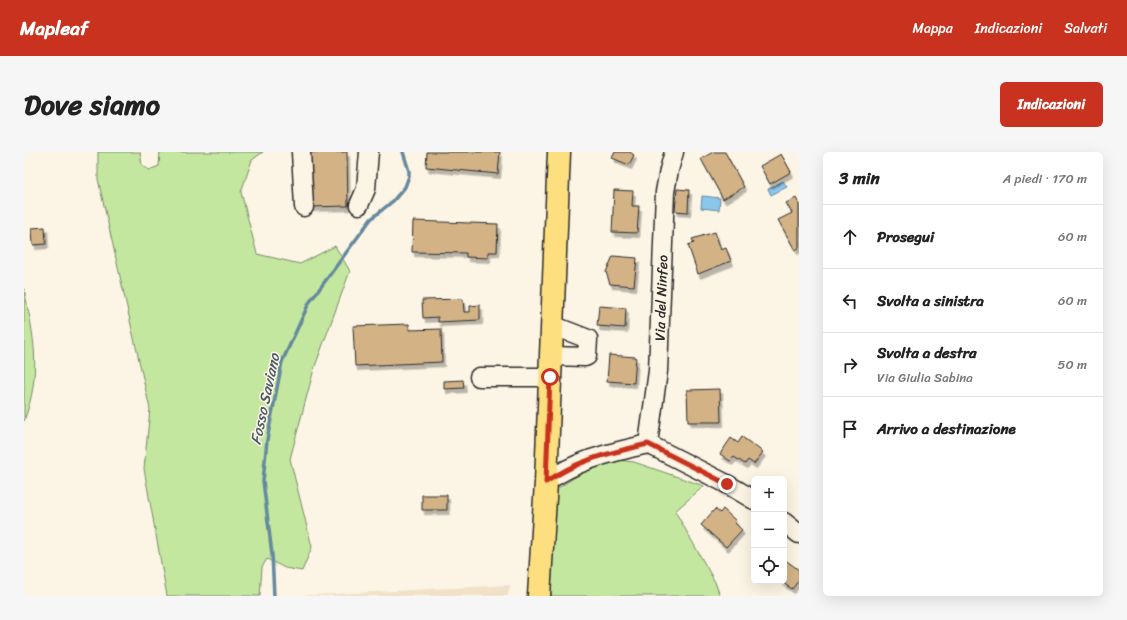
<!DOCTYPE html>
<html lang="it">
<head>
<meta charset="utf-8">
<style>
	body { margin:0; font-family:Sriracha,sans-serif; background:#f6f6f6; color:#222 }
	.controls { position:absolute; right:12px; bottom:12px; display:grid; overflow:hidden; border-radius:6px; box-shadow:0 4px 16px #0002 }
	.controls button { width:36px; height:36px; display:grid; place-items:center; padding:0; border:0; border-bottom:1px solid #e0e0e0; background:#fff; color:#222; font:20px sans-serif }
	.stop { position:absolute; width:12px; height:12px; margin:-9px; border:3px solid #c8321e; border-radius:50%; background:#fff }
	.stop.end { background:#c8321e; border-color:#fff; box-shadow:0 1px 4px #0008 }
	.list { margin:0; padding:0; list-style:none }
	h2 { display:flex; justify-content:space-between; align-items:center; height:52px; margin:0; padding:0 16px; font-size:17px }
	h2 small { font-size:13px; font-weight:400; color:#767676 }
	.list li { display:grid; grid-template-columns:26px 1fr auto; gap:12px; align-items:center; box-sizing:border-box; height:64px; padding:0 16px; border-top:1px solid #e0e0e0 }
	.list b { display:block; font-size:15px; white-space:nowrap }
	.list p { margin:0; font-size:13px; white-space:nowrap; color:#767676 }
	.list em { font-size:13px; font-style:normal; color:#767676 }
	.icon { flex:none; width:22px; height:22px; fill:none; stroke:currentColor; stroke-width:2; stroke-linecap:round; stroke-linejoin:round }
	.map { position:relative; flex:none; width:775px; height:444px; overflow:hidden; border-radius:6px }
	header { display:flex; align-items:center; gap:24px; box-sizing:border-box; height:56px; padding:0 20px; background:#c8321e; color:#fff }
	header strong { font-size:19px }
	nav { display:flex; gap:22px; margin-inline-start:auto; font-size:14px }
	.intro { display:flex; align-items:center; justify-content:space-between; box-sizing:border-box; height:96px; padding:0 24px }
	h1 { margin:0; font-size:28px }
	.button { padding:10px 18px; border-radius:6px; background:#c8321e; color:#fff; font-size:14px; font-weight:700 }
	main { display:flex; gap:24px; padding:0 24px }
	aside { flex:1; background:#fff; border-radius:6px; box-shadow:0 4px 16px #0002 }
	.map>svg:first-child { display:block }
</style>
</head>
<body>
<header>
<strong>Mapleaf</strong>
<nav><a>Mappa</a><a>Indicazioni</a><a>Salvati</a></nav>
</header>
<div class="intro"><h1>Dove siamo</h1><a class="button">Indicazioni</a></div>
<main>
<div class="map">
<svg width="775" height="444" viewBox="0 0 775 444">
	<defs>
		<filter id="shadow"><feDropShadow dx="2.5" dy="4.5" stdDeviation="0" flood-color="#0004"/></filter>
	</defs>
	<rect width="100%" height="100%" fill="#fcf5e5"/>
	<filter id="ink" filterUnits="userSpaceOnUse"><feTurbulence type="fractalNoise" baseFrequency=".025" numOctaves="2"/><feDisplacementMap in="SourceGraphic" scale="8" xChannelSelector="R" yChannelSelector="G"/><feConvolveMatrix kernelMatrix="1 2 1 2 8 2 1 2 1" color-interpolation-filters="sRGB"/></filter>
	<g filter="url(#ink)">
		<path fill="#f0e1c8" d="M486 433 484 444H271Z"/>
		<path fill="#c4e7a0" stroke="#788966" d="M74 0H116L118 13 125 18 135 14 136 0H239L228 8 217 40 233 102 276 112 311 94 326 119 290 217 266 307 288 395 278 419 261 416 243 407 238 415 236 444H143L120 317 126 257 74 27Z
			M0 137C10 185 18 221 0 269Z
			M593 308 610 310 680 334 651 359 691 430 696 444H527L531 338 567 315Z"/>
		<path fill="#8bc6eb" stroke="#65889e" d="M759 29 763 35 747 43 744 37Z
			M678 44 696 46 695 58 677 56Z"/>
		<g fill="none" stroke-linecap="round" stroke-linejoin="round">
			<path stroke="#65889e" stroke-width="3.5" d="M250 444 248 402 239 329 243 288 258 210 285 151 347 67 369 49 381 35 385 24V19L379 0"/>
		</g>
		<path fill="#d3b286" stroke="#2b2b2b" filter="url(#shadow)" d="M284 0H323L324 54 285 55Z
			M403 0H476L474 22 402 15Z
			M591 0H606L610 3 605 13 588 6Z
			M689 0H701L720 35 699 47 677 7Z
			M757 2 767 20 746 32 736 14Z
			M653 37 665 38 664 60 651 59Z
			M590 38 609 39 608 54H615L613 81 588 80Z
			M772 46 775 52V96L771 98 754 68 768 61 762 51Z
			M389 69 474 72 473 100H464V106L442 105V101L388 100Z
			M21 75 22 92 9 93 8 76Z
			M691 80 697 98 702 96 707 109 674 122 664 93 670 91 668 87Z
			M589 104 613 106 610 134 586 132 582 120Z
			M439 147 440 160H446V154L456 153V168L414 170V165L399 166 398 148Z
			M575 154 602 156 601 176 573 174Z
			M385 172V178L417 177 418 210 331 214 329 174Z
			M585 203 612 205 610 231 583 229Z
			M439 228 440 236 420 237V229Z
			M696 237 697 270H664L663 238Z
			M718 285 739 300 730 312 724 308 721 312 710 305 706 309 696 302 707 286 714 291Z
			M398 343H423V358H398Z
			M691 357 696 361 699 357 712 369 711 371 718 378 702 395 677 373Z
			M760 407 775 418V428L768 437 756 429H760Z"/>
		<g fill="none" stroke-linecap="round" stroke-linejoin="round">
			<g stroke="#2b2b2b" stroke-width="21">
				<path id="minor" d="M277 0 280 55
					M335 53 342 37 345 0
					M527 204 561 205 563 204 564 187 528 173
					M455 225H526
					M624 292 634 219 641 40 645 18 650 0
					M624 292 703 332 730 348
					M522 330C555 307 586 301 624 292
					M760 370 775 382"/>
			</g>
			<g stroke="#2b2b2b" stroke-width="25">
				<path id="major" d="M515 444 522 330 535 0"/>
			</g>
			<use href="#minor" stroke="#fcf5e5" stroke-width="18"/>
			<use href="#major" stroke="#fddf80" stroke-width="22"/>
		</g>
	</g>
	<g fill="none" stroke-linecap="round" stroke-linejoin="round" filter="url(#ink)">
		<path stroke="#c8321e" stroke-width="5" d="M526 225 522 330C555 307 586 301 624 292L703 332"/>
	</g>
	<g text-anchor="middle" stroke-width="3" stroke-linejoin="round" paint-order="stroke">
		<g font-size="14" fill="#2b2b2b" stroke="#fcf5e5">
			<text transform="translate(637 146) rotate(-88)" y="5">Via del Ninfeo</text>
		</g>
		<g font-size="15" font-style="italic" fill="#485a65" stroke="#fcf5e5">
			<text transform="translate(241 247) rotate(-78)" y="5">Fosso Saviano</text>
		</g>
	</g>
</svg>
<div class="controls">
<button>+</button>
<button>−</button>
<button><svg class="icon" aria-label="locate" viewBox="0 0 24 24"><circle cx="12" cy="12" r="6"/><path d="M12 2v4M12 18v4M2 12h4M18 12h4"/></svg></button>
</div>
<div class="stop" style="left:526px;top:225px"></div>
<div class="stop end" style="left:703px;top:332px"></div>
</div>
<aside>
<h2>3 min<small>A piedi · 170 m</small></h2>
<ul class="list">
<li><svg class="icon" aria-label="ahead" viewBox="0 0 24 24"><path d="M12 20V5M6 11l6-6 6 6"/></svg><div><b>Prosegui</b></div><em>60 m</em></li>
<li><svg class="icon" aria-label="left" viewBox="0 0 24 24"><path d="M17 20v-9H6M10 6l-5 5 5 5"/></svg><div><b>Svolta a sinistra</b></div><em>60 m</em></li>
<li><svg class="icon" aria-label="right" viewBox="0 0 24 24"><path d="M7 20v-9h11M14 6l5 5-5 5"/></svg><div><b>Svolta a destra</b><p>Via Giulia Sabina</p></div><em>50 m</em></li>
<li><svg class="icon" aria-label="arrive" viewBox="0 0 24 24"><path d="M6 21V4h12l-3 4 3 4H6"/></svg><div><b>Arrivo a destinazione</b></div></li>
</ul>
</aside>
</main>
</body>
</html>
